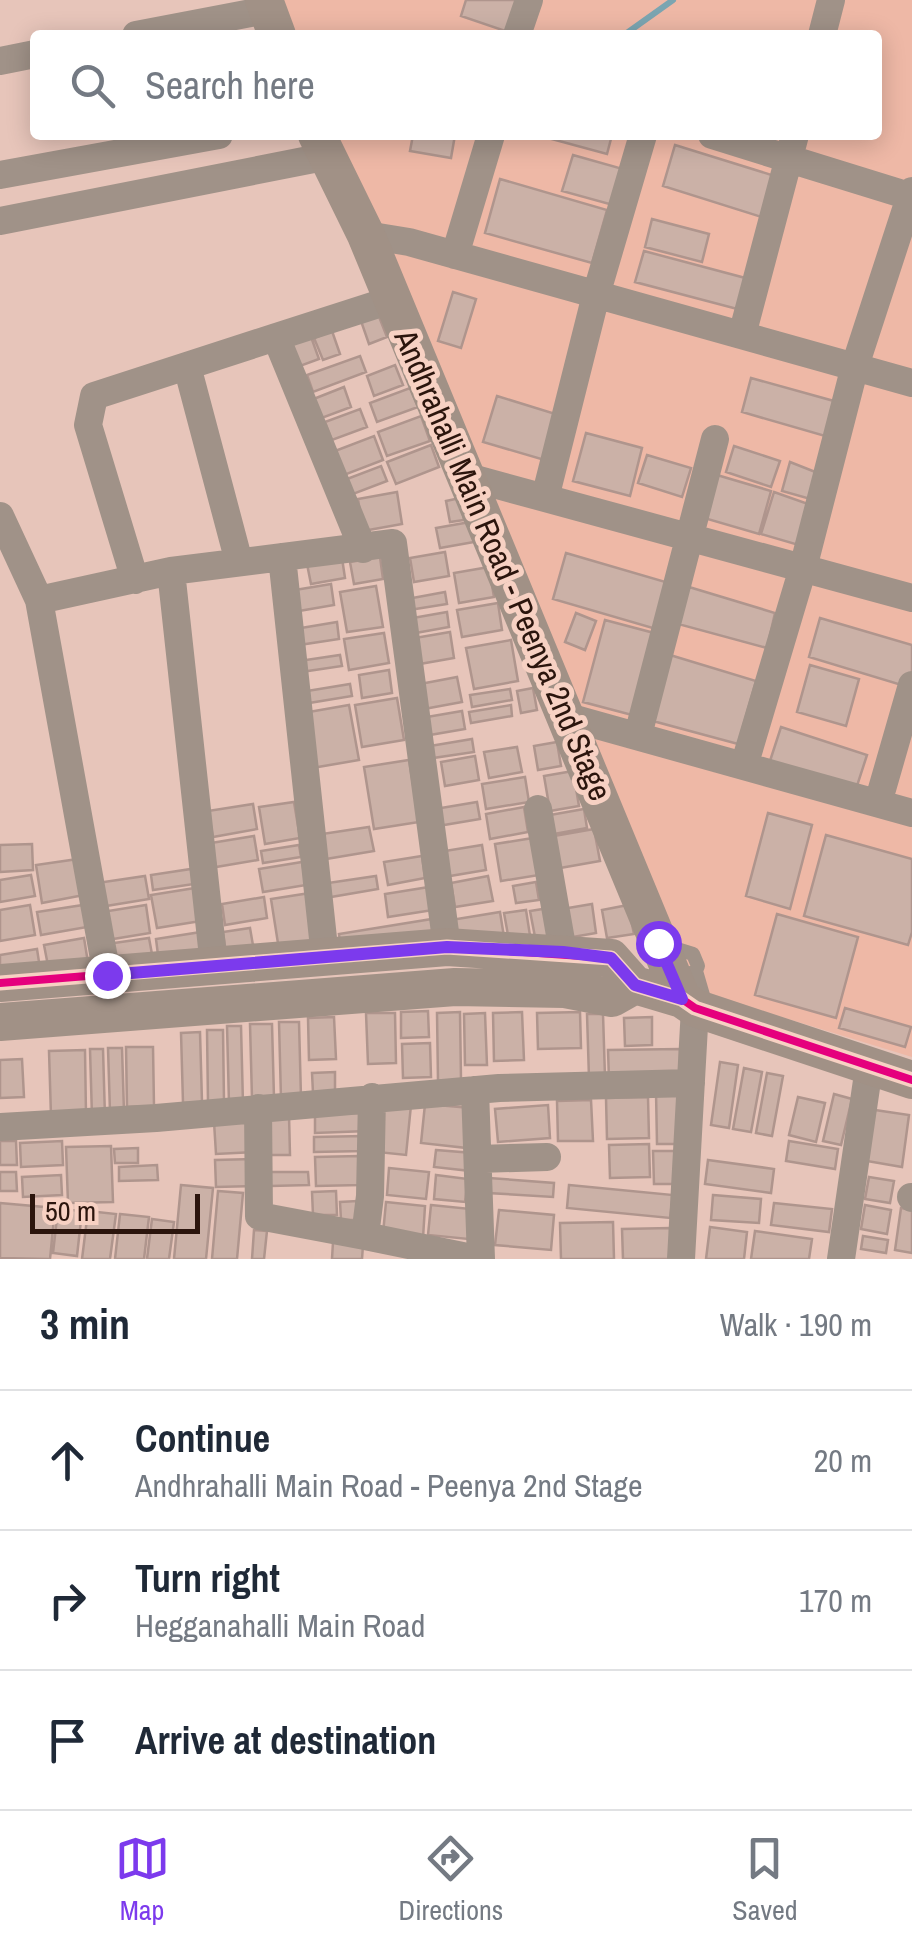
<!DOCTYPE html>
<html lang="en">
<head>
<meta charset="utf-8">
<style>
	body { margin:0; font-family:"Archivo Narrow",sans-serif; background:#f2f2f3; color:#1f2937 }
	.scale { position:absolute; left:30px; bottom:25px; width:170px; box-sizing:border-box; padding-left:10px; border:5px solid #2b150d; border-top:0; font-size:28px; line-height:35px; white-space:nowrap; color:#2b150d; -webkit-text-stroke:8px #f7d1c3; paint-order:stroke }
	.stop { position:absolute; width:30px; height:30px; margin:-22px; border:8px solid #7c3aed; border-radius:50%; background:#fff }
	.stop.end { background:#7c3aed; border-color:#fff; box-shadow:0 2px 10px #0008 }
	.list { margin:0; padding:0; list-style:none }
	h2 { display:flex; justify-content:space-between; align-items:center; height:130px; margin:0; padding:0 40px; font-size:42px }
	h2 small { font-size:32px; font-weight:400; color:#747a83 }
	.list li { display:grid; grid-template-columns:65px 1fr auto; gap:30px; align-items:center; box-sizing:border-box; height:140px; padding:0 40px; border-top:2px solid #e0e1e3 }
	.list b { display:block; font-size:38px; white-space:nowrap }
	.list p { margin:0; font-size:32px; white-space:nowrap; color:#747a83 }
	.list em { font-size:32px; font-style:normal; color:#747a83 }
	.icon { flex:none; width:55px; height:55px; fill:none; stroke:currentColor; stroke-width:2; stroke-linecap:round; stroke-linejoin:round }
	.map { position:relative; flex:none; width:912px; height:1259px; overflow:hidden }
	.search { position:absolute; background:#fff; box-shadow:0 5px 25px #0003; left:30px; right:30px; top:30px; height:110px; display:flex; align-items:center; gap:25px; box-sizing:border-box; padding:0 35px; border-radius:10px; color:#747a83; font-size:38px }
	.sheet { height:550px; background:#fff }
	nav { display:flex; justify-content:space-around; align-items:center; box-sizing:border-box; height:140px; border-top:2px solid #e0e1e3; background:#fff; font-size:28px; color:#747a83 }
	nav a { display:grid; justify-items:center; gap:5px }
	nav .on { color:#7c3aed }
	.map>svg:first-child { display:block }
</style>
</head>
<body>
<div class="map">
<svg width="912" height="1259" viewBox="0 0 912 1259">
	<rect width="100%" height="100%" fill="#e7c5ba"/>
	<path fill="#eeb8a6" d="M264 0H912V1057L684 987 316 135H877V35H277Z"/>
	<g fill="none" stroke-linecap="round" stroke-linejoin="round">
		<path stroke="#7ba5b1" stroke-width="6" d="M624 35 673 0"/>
	</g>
	<path fill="#cbb1a7" stroke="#af958d" stroke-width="2.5" d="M466 0H519L508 32 461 16Z
		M413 135H455L451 158 410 151Z
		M537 135H612L607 154Z
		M675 145 778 177 765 218 663 186Z
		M573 155 623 169 613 205 562 191Z
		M500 179 607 210 592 263 485 233Z
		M652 219 709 234 702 262 645 247Z
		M644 251 749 279 741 310 635 282Z
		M453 292 476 299 461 348 438 341Z
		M378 314 387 337 369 344 361 321Z
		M332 331 340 354 323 360 314 338Z
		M310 334 319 359 300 366 291 341Z
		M360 356 366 372 313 392 307 375Z
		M395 365 403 385 374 396 367 376Z
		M751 378 841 403 832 438 742 412Z
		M344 387 351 407 319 419 311 400Z
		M410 388 418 407 377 422 370 403Z
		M497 396 562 416 548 461 483 442Z
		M360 409 367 427 332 440 325 422Z
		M421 416 430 441 387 456 378 432Z
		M586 433 642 448 630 496 573 481Z
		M374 436 383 460 344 475 335 451Z
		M431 445 439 467 396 484 387 462Z
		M734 446 780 461 771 487 726 472Z
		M647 455 691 468 682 497 638 483Z
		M790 462 823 475 814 500 782 491Z
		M381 466 387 481 353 494 347 479Z
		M717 475 771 491 759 534 704 518Z
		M397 492 402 524 363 531 358 499Z
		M774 492 811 505 802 546 761 534Z
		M460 498 464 520 450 522 446 501Z
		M470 522 474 542 440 548 436 528Z
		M445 552 449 576 414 582 410 558Z
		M566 553 669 583 656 629 553 599Z
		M380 557 383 579 354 584 350 562Z
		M342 558 345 578 311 584 307 564Z
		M489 567 494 597 459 603 454 573Z
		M331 584 334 605 293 612 289 591Z
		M376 586 383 627 347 632 340 592Z
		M689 587 775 613 767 648 678 624Z
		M445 592 447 604 409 610 407 599Z
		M498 603 502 630 462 637 457 610Z
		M447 612 449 627 410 634 407 619Z
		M576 613 596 621 585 650 565 642Z
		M820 618 912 645V674L908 687 809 657Z
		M605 620 654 633 632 715 583 702Z
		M337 622 339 639 299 645 295 629Z
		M450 632 454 658 414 665 409 639Z
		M384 633 389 663 349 670 344 639Z
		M511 640 518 681 474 689 466 648Z
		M340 655 342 666 301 672 299 661Z
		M670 655 756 681 738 744 653 721Z
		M810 665 859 679 846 726 797 712Z
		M389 670 392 693 362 698 359 675Z
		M457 677 462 702 424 709 420 684Z
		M350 684 352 696 303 704 301 692Z
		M533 688 537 710 521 713 517 691Z
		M510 689 512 700 472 707 470 695Z
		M397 698 404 740 362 747 355 705Z
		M349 705 359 760 312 768 303 713Z
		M511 705 512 716 471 723 469 712Z
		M462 711 465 729 424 736 421 718Z
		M781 727 867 755 856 789 770 761Z
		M472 739 474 752 433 758 430 746Z
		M557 742 561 766 538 770 534 746Z
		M517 747 522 772 489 778 484 752Z
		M475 756 479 780 445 786 441 762Z
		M409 760 419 822 374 829 364 767Z
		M573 771 579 806 550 811 544 776Z
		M525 777 529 802 486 809 482 784Z
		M294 802 300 838 265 844 259 807Z
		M477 802 480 819 438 826 435 809Z
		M253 804 257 829 213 837 208 811Z
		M524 807 528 832 490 839 486 814Z
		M584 809 587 828 554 834 550 815Z
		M768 813 812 825 790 909 746 896Z
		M369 827 374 851 326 859 322 834Z
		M594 829 600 861 560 868 554 836Z
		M826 835 912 859V932L908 945 804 916Z
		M254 836 258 860 216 867 211 843Z
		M533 838 539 875 501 881 495 844Z
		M32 844 33 870 0 872V845Z
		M299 845 301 857 263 863 261 851Z
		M482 845 486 870 450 876 445 851Z
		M422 856 425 878 388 885 384 862Z
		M78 859 84 895 42 903 36 865Z
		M302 862 306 885 263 892 259 869Z
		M191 869 194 884 153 890 151 875Z
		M31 875 35 896 0 902V880Z
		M145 876 149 899 100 907 97 883Z
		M376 876 378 889 331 897 328 883Z
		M488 876 493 901 455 907 451 883Z
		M536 882 539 900 516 903 513 886Z
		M429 887 433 910 388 917 385 894Z
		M195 888 201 921 157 928 151 895Z
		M310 893 319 950 280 956 271 899Z
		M264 897 267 918 225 925 222 904Z
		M592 904 596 933 567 938 562 909Z
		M30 905 35 935 0 941V910Z
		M83 905 87 927 41 935 37 912Z
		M146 905 150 933 107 940 102 912Z
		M628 905 634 934 607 938 602 910Z
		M549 908 554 939 536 942 530 911Z
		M526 910 531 942 510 946 504 913Z
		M500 912 504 937 455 945 451 920Z
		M777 914 858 937 836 1018 755 995Z
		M438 918 441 939 342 955 339 934Z
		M250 928 255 957 227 961 223 932Z
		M201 932 205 956 159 963 156 939Z
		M84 938 89 969 50 976 44 945Z
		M149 938 154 965 111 971 107 944Z
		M37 949 41 975 0 981V955Z
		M845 1008 911 1027 905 1047 839 1028Z
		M428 1011 429 1037 401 1038V1012Z
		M460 1012 461 1080 438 1081 437 1013Z
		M522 1012 524 1060 494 1061 493 1013Z
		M580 1012 581 1048 538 1049 537 1013Z
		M366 1013H395L396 1063 368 1064Z
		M485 1013 487 1065H465L464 1014Z
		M587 1014H603L605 1077 589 1078Z
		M334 1017 336 1059 309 1060 308 1018Z
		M652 1017V1045L625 1046 624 1018Z
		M279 1022H299L301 1098 281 1099Z
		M250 1024H272L274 1098 252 1099Z
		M227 1026H241L243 1104H229Z
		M207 1030H223L224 1102 208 1103Z
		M200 1032 202 1102 183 1103 181 1033Z
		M430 1043 431 1077 403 1078 402 1044Z
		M126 1047H153L154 1106 127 1107Z
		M108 1048H122L124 1112H110Z
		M90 1049H103L105 1117H92Z
		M680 1049V1078L609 1080 608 1050Z
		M85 1050 86 1115 51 1116 49 1051Z
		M22 1059 24 1097 0 1098V1060Z
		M720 1062 738 1065 729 1128 711 1125Z
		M744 1068 762 1072 751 1132 733 1129Z
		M335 1072V1092L313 1093 312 1073Z
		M767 1073 783 1076 772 1136 756 1133Z
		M680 1091 682 1144H657L656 1092Z
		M834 1094 852 1099 841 1145 823 1141Z
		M648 1097 649 1138 607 1139 606 1098Z
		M798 1097 825 1103 816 1142 789 1135Z
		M591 1100 593 1141H558L557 1101Z
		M382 1102 411 1105 406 1155 377 1152Z
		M425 1104 471 1108 467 1148 421 1143Z
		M548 1105 550 1138 498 1142 495 1109Z
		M875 1110 909 1115 902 1167 867 1161Z
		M367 1113V1131L315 1133V1114Z
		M289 1115 290 1155H266L265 1116Z
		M253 1119 255 1152 216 1154 214 1122Z
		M363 1136V1151L314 1152V1137Z
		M0 1141H16L17 1165H0Z
		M62 1141 63 1165 21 1167 20 1143Z
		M789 1141 838 1149 835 1169 786 1161Z
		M649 1144 650 1177 610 1178 609 1145Z
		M111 1146 113 1202 68 1203 66 1147Z
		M138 1148V1163H115L114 1149Z
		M436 1150 473 1153 471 1171 434 1167Z
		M653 1151H678L679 1184H654Z
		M359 1156 360 1185 316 1186 315 1157Z
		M254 1159 255 1186 216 1187 215 1160Z
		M708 1160 774 1169 771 1193 705 1184Z
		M157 1165 158 1180 119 1181V1167Z
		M389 1168 429 1172 426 1199 387 1195Z
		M0 1172H16L17 1191H0Z
		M270 1172H308L309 1185 271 1186Z
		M61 1175 62 1195 23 1197 22 1177Z
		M436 1175 468 1179 465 1202 434 1199Z
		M869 1177 894 1181 890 1203 865 1199Z
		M489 1178 554 1183 553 1197 488 1193Z
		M181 1185 213 1188 206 1259H174Z
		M569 1185 673 1195 670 1218 567 1208Z
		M218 1191 243 1193 237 1259H212Z
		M336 1191 337 1215H313L312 1192Z
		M713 1195 761 1199 759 1223 711 1220Z
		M357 1201V1220H341L340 1202Z
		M386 1202 425 1206 423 1238 383 1234Z
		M0 1203 55 1208 50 1259 0 1258Z
		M774 1203 832 1209 829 1232 771 1225Z
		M431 1205 471 1209 468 1239 428 1235Z
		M865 1205 891 1210 887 1234 861 1229Z
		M901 1208 912 1210V1253L895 1250Z
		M58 1209 82 1211 77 1256 53 1253Z
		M499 1210 554 1215 551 1250 495 1245Z
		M88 1211 116 1214 110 1259H82Z
		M120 1214 149 1217 144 1259H115Z
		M152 1219 174 1222 169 1259H147Z
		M613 1222 614 1259H561L560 1223Z
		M710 1227 747 1232 744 1259H706Z
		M670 1228 671 1259H623L622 1229Z
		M254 1230 267 1231 264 1259H252Z
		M755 1231 812 1239 809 1259H751Z
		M863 1236 888 1240 886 1253 861 1249Z
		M333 1242 363 1245 362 1259H332Z"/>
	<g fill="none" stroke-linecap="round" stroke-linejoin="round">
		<path stroke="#a09288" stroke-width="14" d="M664 945 693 954 698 966 696 971 674 980
			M696 971 707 1009"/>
		<path stroke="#a09288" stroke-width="28" d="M136 35 267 10
			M517 35 529 0
			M822 35 831 0
			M0 61 35 54
			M712 135 912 197
			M0 175 219 135
			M0 221 329 156
			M366 235 409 242 912 383
			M455 255 491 135
			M742 335 795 135
			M187 366 239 562
			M468 477 912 598
			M545 498 596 295 643 135
			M0 516 39 600 107 975
			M363 549 276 337 391 300
			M282 557 325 957
			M171 571 214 966
			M135 580 88 425 94 396 276 337
			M39 600 171 571 393 543 447 947
			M568 717 912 813
			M638 735 715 439
			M744 766 803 568 855 366 912 191
			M878 803 912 685
			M538 809 563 952
			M475 1090 481 1259
			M372 1097 370 1196 365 1236 477 1259
			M258 1108 259 1216 365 1236
			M0 1127 156 1118 499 1088 691 1083
			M478 1159 547 1157
			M911 1197 912 1198
			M681 1259 695 1008
			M841 1259 869 1067"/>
		<path stroke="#a19186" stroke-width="38" d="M264 0 277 35
			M317 135 366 235 682 999
			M0 983 447 947 611 958 635 985 682 999 695 1008 912 1080
			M0 1022 455 987 565 989 612 998 635 985"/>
		<g stroke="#f7d1c3" stroke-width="15">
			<path id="bus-1" d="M0 983 447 947 611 958 635 985 682 999 695 1008 912 1080"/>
		</g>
		<use href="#bus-1" stroke="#e5007d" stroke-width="8"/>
	</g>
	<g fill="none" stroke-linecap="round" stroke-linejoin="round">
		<path stroke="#7c3aed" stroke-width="12" d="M107 975 447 947 563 952 611 958 635 985 682 999 658 943"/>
	</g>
	<g text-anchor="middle" stroke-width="10" stroke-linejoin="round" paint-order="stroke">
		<g font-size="32" fill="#2b150d" stroke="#f7d1c3">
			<text transform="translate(503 565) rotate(67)" y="11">Andhrahalli Main Road - Peenya 2nd Stage</text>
		</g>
	</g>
</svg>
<div class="scale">50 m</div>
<div class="stop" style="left:658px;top:943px"></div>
<div class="stop end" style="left:107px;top:975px"></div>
<div class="search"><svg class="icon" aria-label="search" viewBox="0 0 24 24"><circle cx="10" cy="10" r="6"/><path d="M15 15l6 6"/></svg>Search here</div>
</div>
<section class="sheet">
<h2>3 min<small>Walk · 190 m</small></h2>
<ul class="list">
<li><svg class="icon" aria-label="ahead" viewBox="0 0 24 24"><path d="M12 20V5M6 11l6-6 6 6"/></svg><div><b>Continue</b><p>Andhrahalli Main Road - Peenya 2nd Stage</p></div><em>20 m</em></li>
<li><svg class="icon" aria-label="right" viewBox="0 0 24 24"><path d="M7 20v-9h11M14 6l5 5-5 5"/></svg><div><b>Turn right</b><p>Hegganahalli Main Road</p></div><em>170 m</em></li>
<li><svg class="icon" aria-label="arrive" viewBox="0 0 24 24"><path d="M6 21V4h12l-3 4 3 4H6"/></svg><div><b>Arrive at destination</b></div></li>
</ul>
</section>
<nav>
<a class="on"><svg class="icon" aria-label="map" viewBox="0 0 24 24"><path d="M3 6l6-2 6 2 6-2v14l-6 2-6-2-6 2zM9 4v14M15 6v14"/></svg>Map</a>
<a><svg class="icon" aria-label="directions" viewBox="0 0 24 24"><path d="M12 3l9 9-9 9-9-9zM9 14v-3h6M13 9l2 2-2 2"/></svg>Directions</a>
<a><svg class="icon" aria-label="saved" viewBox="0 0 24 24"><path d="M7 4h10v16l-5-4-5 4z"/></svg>Saved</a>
</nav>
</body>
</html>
